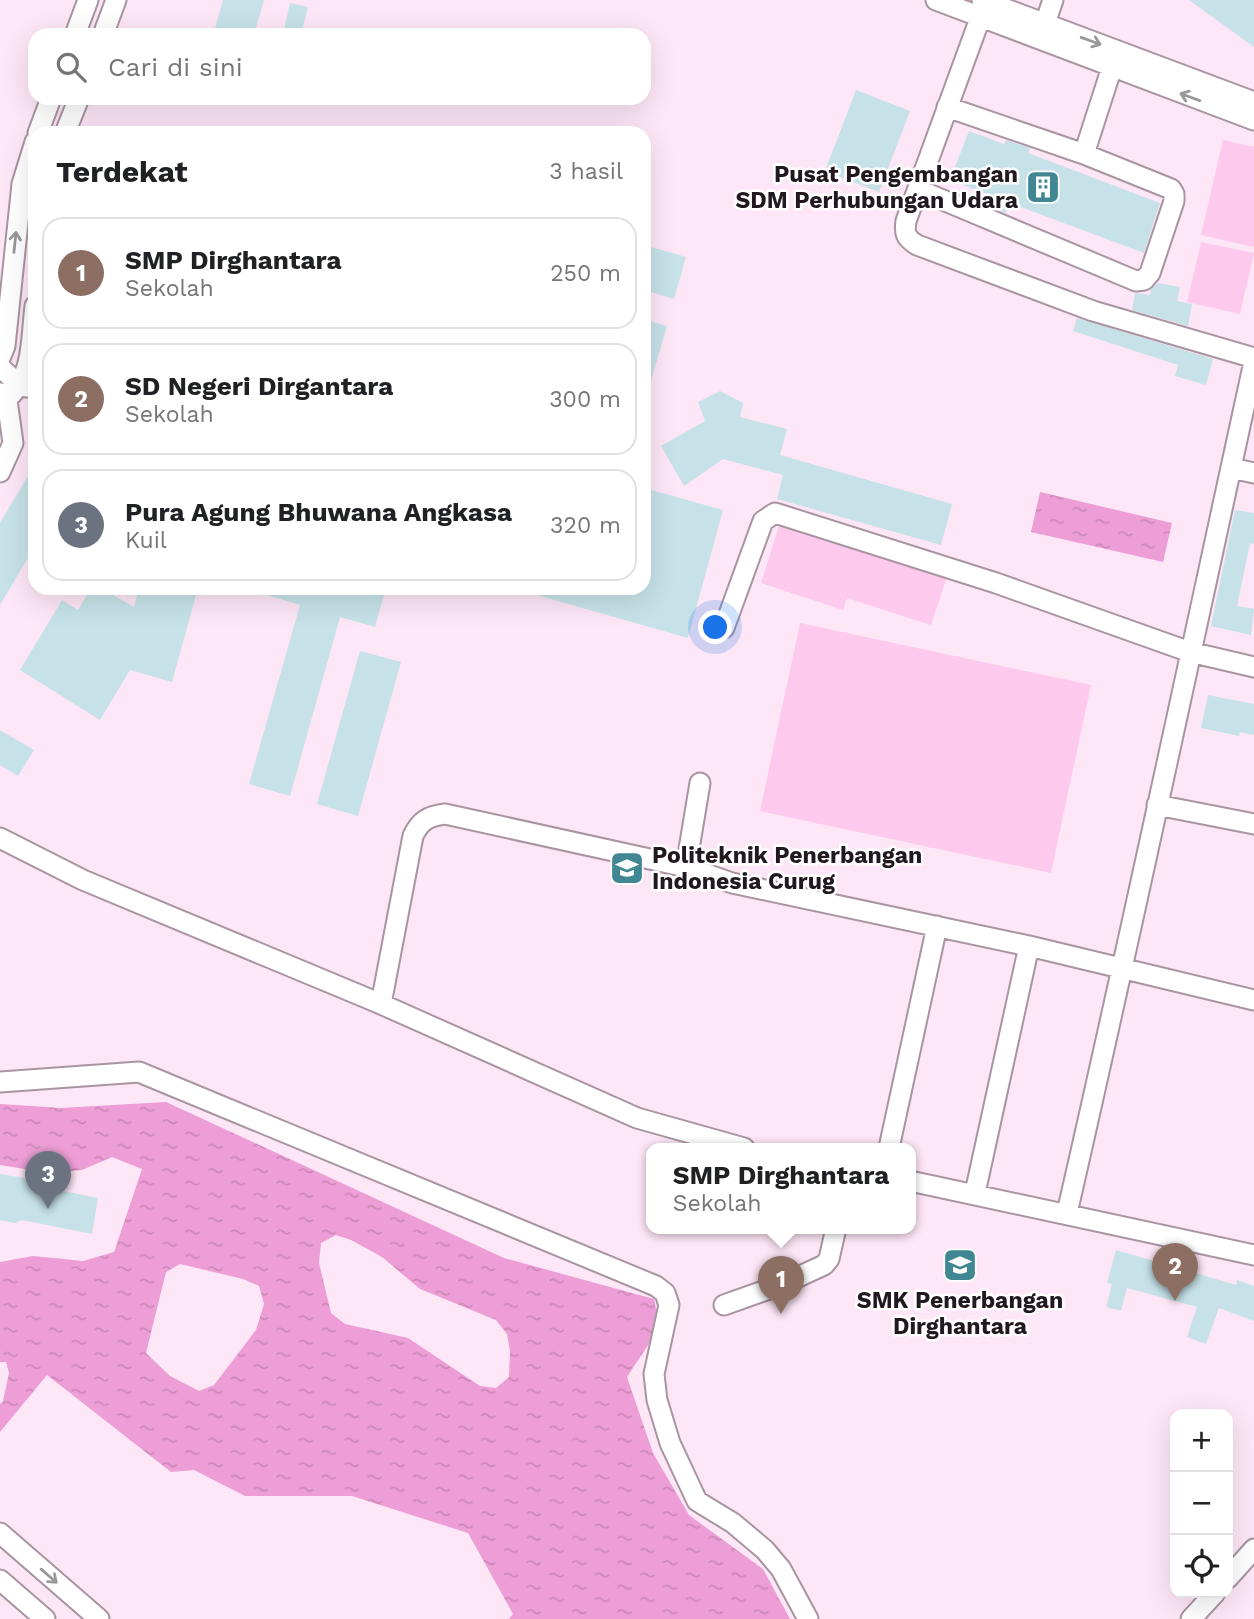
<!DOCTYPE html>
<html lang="id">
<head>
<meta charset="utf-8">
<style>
	body { margin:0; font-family:"Work Sans",sans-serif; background:#f2f2f2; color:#202124 }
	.controls { position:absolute; right:21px; bottom:21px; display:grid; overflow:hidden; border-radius:14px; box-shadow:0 7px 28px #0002 }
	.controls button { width:63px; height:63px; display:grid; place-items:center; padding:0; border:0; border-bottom:2px solid #e0e0e0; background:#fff; color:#202124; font:35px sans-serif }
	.you { position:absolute; left:716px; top:628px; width:24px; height:24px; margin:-18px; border:5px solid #fff; border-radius:50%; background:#1a73e8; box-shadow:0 0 0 10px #1a73e833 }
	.badge { display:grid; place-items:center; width:46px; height:46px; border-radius:50%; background:#418693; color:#fff; font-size:23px; font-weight:700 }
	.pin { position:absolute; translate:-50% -58px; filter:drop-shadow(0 2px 4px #0008) }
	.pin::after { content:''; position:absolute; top:37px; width:24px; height:21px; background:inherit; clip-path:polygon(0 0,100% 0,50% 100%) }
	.popup { position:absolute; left:646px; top:1143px; width:270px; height:91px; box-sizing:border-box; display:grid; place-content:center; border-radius:14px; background:#fff; filter:drop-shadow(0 2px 5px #0005); font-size:23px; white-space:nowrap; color:#757577 }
	.popup b { font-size:26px; color:#202124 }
	.popup::after { content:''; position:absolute; left:50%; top:100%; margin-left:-14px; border:14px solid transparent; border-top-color:#fff }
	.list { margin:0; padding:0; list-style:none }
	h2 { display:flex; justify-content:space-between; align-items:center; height:91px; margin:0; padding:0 28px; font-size:30px }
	h2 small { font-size:23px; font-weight:400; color:#757577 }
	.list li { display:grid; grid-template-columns:46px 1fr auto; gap:21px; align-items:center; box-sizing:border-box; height:112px; margin:0 14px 14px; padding:0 14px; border:2px solid #e0e0e0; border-radius:21px }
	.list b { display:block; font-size:26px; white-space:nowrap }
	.list p { margin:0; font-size:23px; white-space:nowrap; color:#757577 }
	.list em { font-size:23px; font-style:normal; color:#757577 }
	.icon { flex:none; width:38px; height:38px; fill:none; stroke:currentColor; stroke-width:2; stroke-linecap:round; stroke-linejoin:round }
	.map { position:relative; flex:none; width:1254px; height:1619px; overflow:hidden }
	.search { position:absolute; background:#fff; box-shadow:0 7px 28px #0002; left:28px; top:28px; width:623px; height:77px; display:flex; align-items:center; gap:18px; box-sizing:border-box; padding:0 24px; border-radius:21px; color:#757577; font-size:26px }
	.panel { position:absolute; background:#fff; box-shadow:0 7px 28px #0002; left:28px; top:126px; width:623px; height:469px; border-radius:21px }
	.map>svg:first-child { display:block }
</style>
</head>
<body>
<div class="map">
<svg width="1254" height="1619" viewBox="0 0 1254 1619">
	<defs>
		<pattern id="water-ripples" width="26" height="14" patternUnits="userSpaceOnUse" patternTransform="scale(1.75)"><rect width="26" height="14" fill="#ed9ed6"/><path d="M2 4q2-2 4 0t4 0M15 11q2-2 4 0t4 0" fill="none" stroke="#cb88b7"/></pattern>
	</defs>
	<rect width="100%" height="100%" fill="#fff6fc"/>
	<path fill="#fde6f6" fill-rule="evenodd" d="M0 0H1254V1619H0ZM35 35H644V98H35ZM35 133H644V588H35ZM652 1148H910V1228H652ZM1175 1414H1228V1593H1175Z"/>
	<path fill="#fdcaed" d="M1223 140 1254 147V247L1201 235Z
		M1201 242 1254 253 1240 314 1187 302Z
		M784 510 947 577 931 625 847 598 843 610 761 583Z
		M800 623 1091 685 1051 873 760 811Z"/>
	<path fill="url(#water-ripples)" fill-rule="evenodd" d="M1040 492 1172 523 1163 562 1031 532Z
		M166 1102 504 1258 654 1299 660 1327 627 1377 653 1453 689 1515 763 1569 790 1619H509L513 1614 468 1533 352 1496H245L194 1470 171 1472 47 1375 0 1432V1404L3 1401 9 1373 6 1362H0V1262L33 1256 83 1261 114 1252 142 1169 112 1157 82 1170 49 1173 0 1165V1104L61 1108ZM336 1235 351 1240 382 1257 420 1289 496 1320 507 1334 510 1351 509 1377 496 1388 480 1386 408 1338 345 1324 331 1313 319 1263 321 1243ZM180 1264 243 1279 259 1286 264 1304 256 1330 214 1385 199 1391 170 1376 146 1353 166 1272Z"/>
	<path fill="#c6e2e8" d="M223 0H264L254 35H213Z
		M1189 0H1254V47Z
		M290 3 308 7 301 35H283Z
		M856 90 910 111 879 192 825 171Z
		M969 131 1004 144 1006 140 1030 148 1028 153 1160 203 1144 253 1010 203 1006 213 983 204 987 194 950 180Z
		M644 245 686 257 674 299 644 290Z
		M1158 283 1180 287 1177 301 1192 304 1188 326 1132 310 1135 293 1150 295 1151 289Z
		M1077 318 1213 359 1206 385 1175 376 1178 365 1073 331Z
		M644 319 667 326 648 391 644 390Z
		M720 391 743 403 740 417 787 429 780 455 952 504 941 545 777 499 783 475 723 459 684 486 661 446 705 421 698 402Z
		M35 464V546L0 605V523Z
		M644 488 723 510 688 638 526 592 527 588H644Z
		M1235 510 1254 513V544L1250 543 1237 606 1254 609 1251 635 1211 626Z
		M91 588H101L134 607 139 588H198L172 682 130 670 100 720 20 670 62 600 78 610Z
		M257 588H386L375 627 340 617 290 796 249 784 300 605 257 592Z
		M360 651 401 662 358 816 317 804Z
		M1208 695 1254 704V735L1240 732 1239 736 1201 728Z
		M0 730 34 750 18 776 0 765Z
		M0 1174 24 1178 28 1184 98 1198 92 1234 22 1220 15 1223 0 1220Z
		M1116 1250 1236 1285 1237 1280 1254 1286V1321L1219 1308 1206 1344 1187 1337 1197 1307 1127 1288 1121 1311 1106 1307 1112 1284 1107 1283Z"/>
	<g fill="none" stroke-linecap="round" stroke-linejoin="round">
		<g stroke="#a994a2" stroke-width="23">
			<path id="minor" d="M936 0 1254 120
				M982 0 1254 102
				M986 2 906 221C904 234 906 238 917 245L1093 311 1254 358
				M75 35 88 0
				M103 35 116 0
				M1041 35 1053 0
				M38 133 51 98
				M65 133 79 98
				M1084 154 1112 67
				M919 190 1136 281 1144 280 1150 273 1174 201V194L1171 189 1084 154 947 107
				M0 358 5 346 22 184 35 142
				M0 367 20 386 35 388
				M0 405C35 378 30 346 35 306
				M1231 468 1254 473
				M0 472 13 443 7 400 1 393
				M724 628 763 521 775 513 996 583 1190 652 1254 667
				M1157 805 1254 824
				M0 838 83 880 381 1004 637 1118 744 1148
				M686 867 700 783
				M381 1004 413 836C420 821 428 816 445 814L686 867 732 883 1029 946 1254 1000
				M0 1082 139 1072 656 1286 665 1293 669 1305 654 1374 657 1400 670 1443 697 1501 733 1523 765 1550 781 1569 808 1619
				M889 1148 937 926
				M910 1181 1254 1255
				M975 1193 1029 946
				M1067 1213C1132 930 1192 646 1254 362
				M724 1305 783 1284 824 1265 829 1259 836 1228
				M0 1533 99 1619
				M1228 1578 1254 1549
				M0 1580 45 1619
				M1191 1619 1215 1593"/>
		</g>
		<use href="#minor" stroke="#fff" stroke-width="19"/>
	</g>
	<defs><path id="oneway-shaft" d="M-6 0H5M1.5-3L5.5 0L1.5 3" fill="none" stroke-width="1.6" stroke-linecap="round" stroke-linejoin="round" transform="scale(1.75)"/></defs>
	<g stroke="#9b989a">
		<use href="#oneway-shaft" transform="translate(1091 41) rotate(20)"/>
		<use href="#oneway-shaft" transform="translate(1190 97) rotate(-160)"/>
		<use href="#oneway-shaft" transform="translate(15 242) rotate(-84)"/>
		<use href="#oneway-shaft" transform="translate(49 1576) rotate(41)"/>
	</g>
	<defs>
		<g id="building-square" transform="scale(1.75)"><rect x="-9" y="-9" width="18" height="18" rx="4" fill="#418693" stroke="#fff"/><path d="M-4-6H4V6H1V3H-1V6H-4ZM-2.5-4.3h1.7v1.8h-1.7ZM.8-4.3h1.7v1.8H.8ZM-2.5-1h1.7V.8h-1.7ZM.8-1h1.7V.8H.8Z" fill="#fff"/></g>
		<g id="university-square" transform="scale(1.75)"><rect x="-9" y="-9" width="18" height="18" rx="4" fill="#418693" stroke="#fff"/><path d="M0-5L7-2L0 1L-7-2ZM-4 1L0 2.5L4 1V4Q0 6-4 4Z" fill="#fff"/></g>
		<g id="school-square" transform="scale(1.75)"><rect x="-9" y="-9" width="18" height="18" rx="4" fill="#418693" stroke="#fff"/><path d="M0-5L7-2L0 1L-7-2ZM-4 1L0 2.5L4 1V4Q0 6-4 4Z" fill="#fff"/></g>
	</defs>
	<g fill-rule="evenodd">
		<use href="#building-square" x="1043" y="187"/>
		<use href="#university-square" x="627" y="868"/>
		<use href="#school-square" x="960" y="1265"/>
	</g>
	<g text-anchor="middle" stroke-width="5" stroke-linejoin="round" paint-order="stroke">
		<g font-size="23" font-weight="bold" fill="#21191f" stroke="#fff" text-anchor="end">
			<text x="1018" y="182">Pusat Pengembangan<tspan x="1018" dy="26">SDM Perhubungan Udara</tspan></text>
			<text x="652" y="863" text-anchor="start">Politeknik Penerbangan<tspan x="652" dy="26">Indonesia Curug</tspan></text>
			<text x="960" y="1308" text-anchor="middle">SMK Penerbangan<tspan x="960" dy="26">Dirghantara</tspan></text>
		</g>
	</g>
</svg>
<div class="controls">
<button>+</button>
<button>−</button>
<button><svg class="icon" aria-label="locate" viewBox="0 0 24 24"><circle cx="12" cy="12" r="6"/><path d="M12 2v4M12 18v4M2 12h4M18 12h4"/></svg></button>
</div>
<div class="you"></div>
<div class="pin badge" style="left:781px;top:1314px;background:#8d6e63">1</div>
<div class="popup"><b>SMP Dirghantara</b>Sekolah</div>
<div class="pin badge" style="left:1175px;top:1301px;background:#8d6e63">2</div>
<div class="pin badge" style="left:48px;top:1209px;background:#6b7280">3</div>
<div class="search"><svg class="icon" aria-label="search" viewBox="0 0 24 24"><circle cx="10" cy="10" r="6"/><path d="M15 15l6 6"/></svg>Cari di sini</div>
<section class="panel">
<h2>Terdekat<small>3 hasil</small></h2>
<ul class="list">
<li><span class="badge" style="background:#8d6e63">1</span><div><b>SMP Dirghantara</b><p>Sekolah</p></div><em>250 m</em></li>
<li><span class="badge" style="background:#8d6e63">2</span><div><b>SD Negeri Dirgantara</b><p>Sekolah</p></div><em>300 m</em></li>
<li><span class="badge" style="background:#6b7280">3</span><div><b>Pura Agung Bhuwana Angkasa</b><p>Kuil</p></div><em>320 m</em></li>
</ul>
</section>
</div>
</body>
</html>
